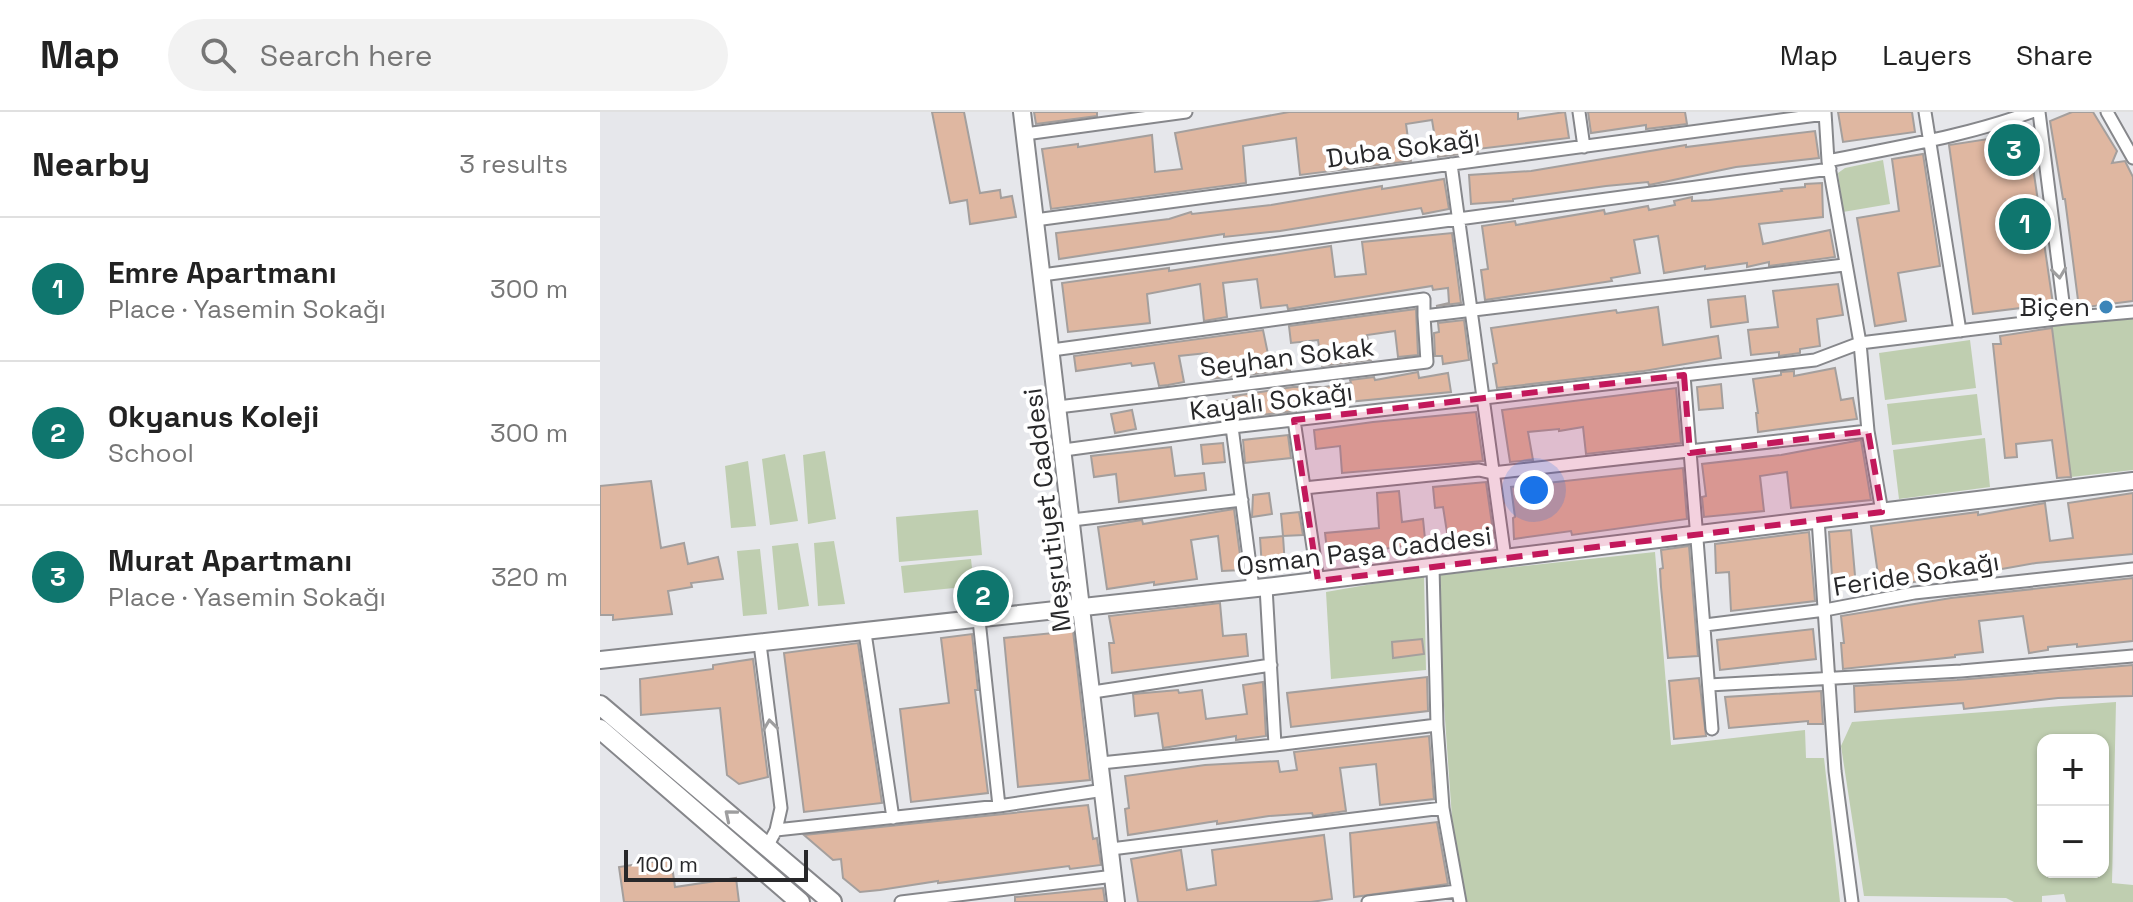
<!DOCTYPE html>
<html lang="en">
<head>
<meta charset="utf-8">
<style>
	body { margin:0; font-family:"Space Grotesk",sans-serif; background:#f2f2f2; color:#222 }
	.controls { position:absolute; right:24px; bottom:24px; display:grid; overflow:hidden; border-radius:16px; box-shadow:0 2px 6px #0004 }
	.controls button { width:72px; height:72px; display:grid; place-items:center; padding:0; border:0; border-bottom:2px solid #e0e0e0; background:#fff; color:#222; font:40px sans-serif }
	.scale { position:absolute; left:24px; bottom:20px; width:184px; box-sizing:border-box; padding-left:8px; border:4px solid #28282a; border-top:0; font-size:22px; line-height:28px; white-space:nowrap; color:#28282a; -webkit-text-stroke:6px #fff; paint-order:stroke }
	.you { position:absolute; left:934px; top:378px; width:28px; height:28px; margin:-20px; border:6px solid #fff; border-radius:50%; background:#1a73e8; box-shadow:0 0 0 12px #1a73e833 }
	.badge { display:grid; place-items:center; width:52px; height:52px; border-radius:50%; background:#0f766e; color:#fff; font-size:26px; font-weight:700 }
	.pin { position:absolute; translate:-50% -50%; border:4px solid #fff; box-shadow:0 2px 8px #0006 }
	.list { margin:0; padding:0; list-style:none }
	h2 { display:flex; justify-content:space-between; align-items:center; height:104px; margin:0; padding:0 32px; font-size:34px }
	h2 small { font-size:26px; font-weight:400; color:#767676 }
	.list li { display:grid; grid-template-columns:52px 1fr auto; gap:24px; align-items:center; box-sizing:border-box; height:144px; padding:0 32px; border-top:2px solid #e0e0e0 }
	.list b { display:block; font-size:30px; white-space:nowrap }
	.list p { margin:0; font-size:26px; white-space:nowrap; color:#767676 }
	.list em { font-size:26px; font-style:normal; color:#767676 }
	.icon { flex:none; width:44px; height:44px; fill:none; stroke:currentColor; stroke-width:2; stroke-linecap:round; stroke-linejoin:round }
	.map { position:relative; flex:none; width:1533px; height:790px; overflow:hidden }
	header { display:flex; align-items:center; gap:48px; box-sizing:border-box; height:112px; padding:0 40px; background:#fff; border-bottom:2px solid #e0e0e0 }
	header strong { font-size:38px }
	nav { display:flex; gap:44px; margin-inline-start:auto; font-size:28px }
	.search { width:560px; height:72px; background:#f2f2f2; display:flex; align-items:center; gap:20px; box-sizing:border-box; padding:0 28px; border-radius:44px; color:#767676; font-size:30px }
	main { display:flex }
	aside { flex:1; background:#fff }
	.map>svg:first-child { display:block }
</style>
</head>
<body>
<header>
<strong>Map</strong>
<div class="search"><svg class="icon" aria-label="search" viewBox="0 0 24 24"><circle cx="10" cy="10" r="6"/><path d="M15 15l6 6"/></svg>Search here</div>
<nav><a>Map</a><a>Layers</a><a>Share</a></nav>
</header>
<main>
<aside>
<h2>Nearby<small>3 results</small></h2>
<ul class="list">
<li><span class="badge">1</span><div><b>Emre Apartmanı</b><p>Place · Yasemin Sokağı</p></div><em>300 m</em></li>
<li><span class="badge">2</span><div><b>Okyanus Koleji</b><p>School</p></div><em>300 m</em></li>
<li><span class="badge">3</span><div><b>Murat Apartmanı</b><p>Place · Yasemin Sokağı</p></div><em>320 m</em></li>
</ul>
</aside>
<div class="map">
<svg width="1533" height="790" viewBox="0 0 1533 790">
	<rect width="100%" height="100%" fill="#e6e7eb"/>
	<path fill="#bfceb0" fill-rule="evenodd" d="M1283 48 1290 92 1243 100 1238 61 1245 56Z
		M1533 204V358L1471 365 1452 214Z
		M1370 228 1376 276 1285 288 1279 241Z
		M1377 282 1382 323 1292 333 1287 292Z
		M1385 326 1390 375 1299 387 1293 338Z
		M225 339 236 407 208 412 203 343Z
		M185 342 198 409 170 413 162 347Z
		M148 349 156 414 131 416 125 354Z
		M378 398 382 443 299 450 296 405Z
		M234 429 245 492 218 494 214 431Z
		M198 431 209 494 178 498 172 434Z
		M160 437 167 502 143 504 137 439Z
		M1055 440 1071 633 1205 618 1206 646H1224L1240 790H866L853 720 842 565 840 463Z
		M371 447 374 474 304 481 301 454Z
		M824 463 826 558 731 567 726 480Z
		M1516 590 1512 771 1533 773V790H1466L1464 782 1442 784V790H1414L1406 786 1264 784 1241 634 1252 610ZM1443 628H1503V760H1443Z"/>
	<path fill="#dfb7a1" stroke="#a49f9d" stroke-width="2" d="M332 0H364L380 81 400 78 401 86 412 84 416 105 370 112 367 88 350 91Z
		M434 0H497V4L436 12Z
		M689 0H918V7L965 0 969 26 877 37 878 40 838 45 832 8 806 12 811 49 700 63 696 26 643 34 646 71 451 97 442 37 478 32V35L552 23 555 60 582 57 575 21Z
		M988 0H1085L1087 12 1046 17V13L991 21Z
		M1238 0H1312L1315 20 1243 30Z
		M1472 0H1493L1517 39 1512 51 1525 49 1533 65V189L1479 196 1465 87H1463L1450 9Z
		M1427 14 1453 192 1373 202 1349 33 1395 26V23Z
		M1215 19 1219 46 1136 55 1049 73 1048 70 1006 74 913 87V89L871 92 869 63 931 59 1086 33V35Z
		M1323 42 1340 154 1298 161 1306 209 1275 214 1257 106 1299 99 1292 47Z
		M844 67 849 97 823 102 821 96 680 119 624 125V122L459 147 456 121 569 107 591 100 592 102 671 93 782 74V77Z
		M1222 71 1223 105 1159 112 1163 132 1230 118 1235 145 1169 154V150L1147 155V151L1105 157V154L1064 161 1058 124 1034 128 1040 161 1011 166 1012 169 885 188 881 158 888 157 882 114 915 109 916 113 1004 98 1005 102 1048 94 1049 98 1075 93 1074 89 1092 85V89L1109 88 1182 79 1181 77 1205 75V72Z
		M852 121 861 191 836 194 849 191 848 176 833 178 832 174 688 197 687 193 661 196 657 167 623 171 627 205 604 209 600 172 547 182 550 211 468 220 462 171 569 156V159L731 134 735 165 766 162 762 130Z
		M1238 172 1243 203 1217 207 1220 234 1200 237V241L1179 244V240L1151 243 1148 218 1178 215 1173 179Z
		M1145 184 1148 210 1111 215 1108 188Z
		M1058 195 1063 233 1118 224 1121 246 1044 259 897 276 893 252 897 251 891 216 1016 198 1017 201Z
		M816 197 818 243 798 245 795 219 767 223 771 248 722 254 718 228 691 231 689 214Z
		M864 208 869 248 843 252 842 244H835L834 221 839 220 838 211Z
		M1452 216 1471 365 1457 366 1452 328 1416 332 1417 345 1405 346 1393 232H1401L1400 224Z
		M663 218 668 242 688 239 690 258 611 267 607 241 579 244 584 270 568 273 559 274 554 251 532 254 531 251 476 259 474 244Z
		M1235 256 1241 288 1253 286 1257 307 1158 320 1156 301H1158L1153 267 1181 263V260L1194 259V264Z
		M818 260 819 266 848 261 851 280 696 295V299L606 309 604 291 634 287 633 284 693 275H724L751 271 750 268 774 265 775 268 781 267Z
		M1121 272 1123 296 1099 298 1097 275Z
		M1076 276 1081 331 986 342 983 315 959 319V317L928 320 933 348 910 350 902 298Z
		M532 298 536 317 515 321 511 302Z
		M876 300 883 349 742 361 740 334 716 337 714 318 773 310Z
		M688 323 691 346 645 351 643 328Z
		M1261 328 1271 388 1191 396 1187 360 1160 364 1164 399 1104 405 1102 385 1106 384 1102 352 1181 343Z
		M623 331 625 350 603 352 601 333Z
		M571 335 575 364 604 361 606 378 519 390 516 362 494 365 491 344Z
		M1083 356 1087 407 972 423 971 419 914 427 913 406 915 405 911 375Z
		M51 369 61 436 84 431 88 452 118 445 123 467 91 471 92 475 68 479 72 502 13 508V503H0V374Z
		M886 370 894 426 849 433 843 395 835 396 833 375Z
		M799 379 802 410 823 407 826 437 804 439V434L776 438V442L728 447 725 421 779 416 777 381Z
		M669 381 672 402 652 405 653 383Z
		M1533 381V442L1436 451 1385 460 1320 467V469L1280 476 1271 414 1378 400V403L1445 391 1450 429 1473 426 1468 391Z
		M634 397 642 458 622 459 618 424 591 428 597 467 554 473V470L507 477 498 415 542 408 543 412Z
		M699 400 703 423 683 424 681 402Z
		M1251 418 1256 475 1233 479 1229 420Z
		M1209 420 1215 489 1131 499 1129 460 1116 461 1115 432Z
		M683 424 685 454 662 456 660 426Z
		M1089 434 1098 544 1068 546 1061 475 1060 457 1063 456 1061 438Z
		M1533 466V529L1477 535V532L1448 535V538L1429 541 1423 504 1379 509 1383 540 1355 543V545L1243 557 1241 531H1244L1241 504 1351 486Z
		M620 491 623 524 646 522 648 544 512 561 509 531H514L509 504Z
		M1213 517 1216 547 1120 558 1117 528Z
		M473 519 490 668 418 675 404 526Z
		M372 522 378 578H375L388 681 311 690 300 597 349 591 341 526Z
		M822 527 824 542 793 546 792 530Z
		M258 531 282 691 204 700 184 541Z
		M153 547 168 665 139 672 127 663 120 596 41 603 40 567 113 557V553Z
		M1533 553V584L1458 586 1364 597 1363 591 1255 600 1254 574 1357 568Z
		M827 565 828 599 691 615 687 581Z
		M1099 566 1106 624 1074 627 1069 569Z
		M663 570 666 624 636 628V624L563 636 558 601 535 604 533 582 578 578 579 581 602 578 606 607 647 602 643 573Z
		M1221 579 1223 612H1208V609L1129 616 1125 585Z
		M829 624 834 687 780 693 776 652 740 656 746 699 713 704 712 701 669 704 617 712V709L528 723 525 697 529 696 525 664 605 653 678 649 680 660 697 658 694 640Z
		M488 693 493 727 497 726 501 753 470 757 469 754 338 771V769L280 778 260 780 243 766 241 747 233 748 204 723Z
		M837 710 848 772 754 785 750 721Z
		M724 723 732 787 711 790H538L531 747 581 738 587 778 616 773 612 738Z
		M71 747 75 775 136 766 139 790H24L19 755Z
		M503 776 505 790H415V785Z"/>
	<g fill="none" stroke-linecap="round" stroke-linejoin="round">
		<g stroke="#86878b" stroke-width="15">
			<path id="street" d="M979 0 984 35
				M1225 0 1228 49 1260 231 1268 319 1282 400
				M1325 0 1360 219
				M1439 0 1465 206
				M1507 0 1533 46
				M425 22 586 0
				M1228 49C1296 35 1367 24 1431 0
				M851 52 905 446
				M435 108 1225 2
				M442 163 1230 57
				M452 238 824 187V204
				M1084 263 1112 617
				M458 295 827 250 824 204 1244 153
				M694 308 718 469
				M632 315 653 476
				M464 338 632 315 1215 248 1260 231 1465 206 1533 200
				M704 376 879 358 892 361 1268 319
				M1218 407 1235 659 1252 790
				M472 408 642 388
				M833 455 837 613 843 696 860 790
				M666 475 675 633
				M379 508 399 694
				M1105 513 1225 498 1314 481 1533 457
				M265 521 293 706
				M160 532 181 696 176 718 167 735
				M1109 573 1361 559 1533 544
				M493 580 671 553
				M501 651 675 633 837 613
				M176 718 399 694 504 678
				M511 737 843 696
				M301 790 514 764
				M768 790 857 779"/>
		</g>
		<g stroke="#86878b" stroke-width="20">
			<path id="secondary" d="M422 0 516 790
				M0 548 666 475 1533 369"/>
		</g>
		<g stroke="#86878b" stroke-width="22">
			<path id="primary" d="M0 593 232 790
				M0 617 200 790"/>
		</g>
		<use href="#street" stroke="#fff" stroke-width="11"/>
		<use href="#secondary" stroke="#fff" stroke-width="16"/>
		<use href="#primary" stroke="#fff" stroke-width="18"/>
	</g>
	<defs><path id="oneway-chevron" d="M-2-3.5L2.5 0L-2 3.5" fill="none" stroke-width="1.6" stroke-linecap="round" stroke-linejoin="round" transform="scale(2)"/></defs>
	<g stroke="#9e9e9f">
		<use href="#oneway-chevron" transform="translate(1459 161) rotate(83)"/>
		<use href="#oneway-chevron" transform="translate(170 613) rotate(-97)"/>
		<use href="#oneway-chevron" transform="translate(130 703) rotate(-140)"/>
	</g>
	<path fill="#c2185b" fill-opacity="0.2" stroke="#c2185b" stroke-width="6" stroke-dasharray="16 10" stroke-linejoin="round" d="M1084 263 1090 341 1268 319 1282 400 718 469 694 308Z"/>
	<circle fill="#3c85b9" stroke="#fff" stroke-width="3" cx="1506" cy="195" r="8"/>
	<g text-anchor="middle" stroke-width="8" stroke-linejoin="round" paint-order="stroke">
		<g font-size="26" fill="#28282a" stroke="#fff">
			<text transform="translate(803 36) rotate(-8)" y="9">Duba Sokağı</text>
			<text transform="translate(687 245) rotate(-7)" y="9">Seyhan Sokak</text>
			<text transform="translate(671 289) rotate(-7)" y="9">Kayalı Sokağı</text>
			<text transform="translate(447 398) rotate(-97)" y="9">Meşrutiyet Caddesi</text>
			<text transform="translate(764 439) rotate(-7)" y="9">Osman Paşa Caddesi</text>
			<text transform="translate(1316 462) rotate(-9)" y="9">Feride Sokağı</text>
		</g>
		<g font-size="26" fill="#28282a" stroke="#fff" text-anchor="end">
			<text x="1490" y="204">Biçen</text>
		</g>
	</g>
</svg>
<div class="controls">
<button>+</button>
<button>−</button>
</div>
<div class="scale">100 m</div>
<div class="you"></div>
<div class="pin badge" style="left:1425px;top:112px">1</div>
<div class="pin badge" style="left:383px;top:484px">2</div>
<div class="pin badge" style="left:1414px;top:38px">3</div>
</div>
</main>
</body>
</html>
